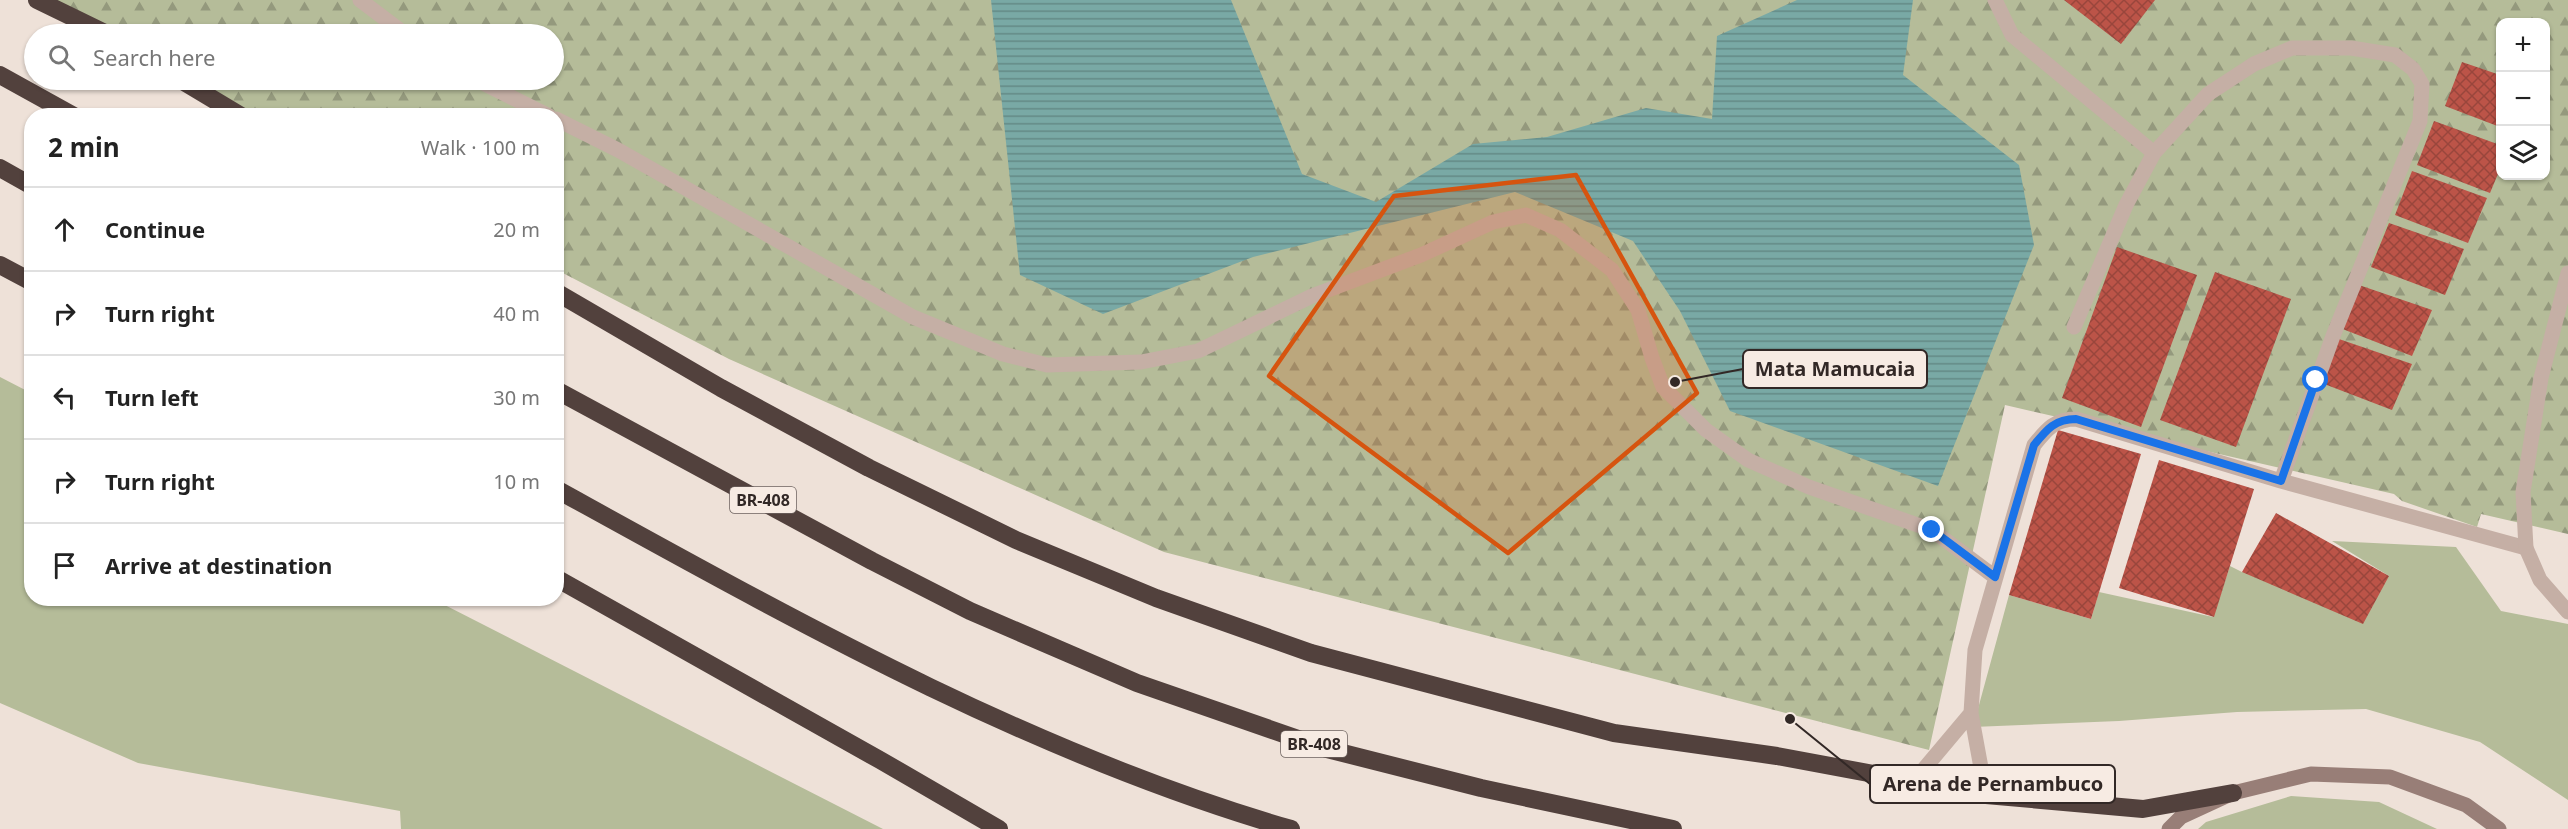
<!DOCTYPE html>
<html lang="en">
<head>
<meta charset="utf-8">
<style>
	body { margin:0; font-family:"Noto Sans",sans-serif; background:#f2f2f2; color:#222 }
	.controls { position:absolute; right:18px; top:18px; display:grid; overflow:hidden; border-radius:12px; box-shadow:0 2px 4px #0004 }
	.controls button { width:54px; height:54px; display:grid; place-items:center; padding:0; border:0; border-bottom:2px solid #e0e0e0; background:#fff; color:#222; font:30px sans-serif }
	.stop { position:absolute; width:18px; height:18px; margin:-14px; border:4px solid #1a73e8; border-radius:50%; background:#fff }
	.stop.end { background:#1a73e8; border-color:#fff; box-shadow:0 2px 6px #0008 }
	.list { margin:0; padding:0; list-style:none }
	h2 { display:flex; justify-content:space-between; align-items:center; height:78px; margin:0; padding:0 24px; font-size:26px }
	h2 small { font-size:20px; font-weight:400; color:#767676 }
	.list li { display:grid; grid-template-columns:39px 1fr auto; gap:18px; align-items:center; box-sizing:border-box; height:84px; padding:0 24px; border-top:2px solid #e0e0e0 }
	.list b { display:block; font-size:22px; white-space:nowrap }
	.list em { font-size:20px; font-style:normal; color:#767676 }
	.icon { flex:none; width:33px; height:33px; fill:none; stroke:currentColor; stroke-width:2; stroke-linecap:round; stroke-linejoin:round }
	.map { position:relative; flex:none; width:2568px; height:829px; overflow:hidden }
	.search { position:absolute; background:#fff; box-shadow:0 2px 4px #0004; left:24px; top:24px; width:540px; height:66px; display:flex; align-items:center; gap:15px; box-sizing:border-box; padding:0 21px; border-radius:33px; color:#767676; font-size:22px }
	.panel { position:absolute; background:#fff; box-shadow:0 2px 4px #0004; left:24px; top:108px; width:540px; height:498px; border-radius:24px }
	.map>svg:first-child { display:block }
</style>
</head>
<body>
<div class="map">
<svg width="2568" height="829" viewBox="0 0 2568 829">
	<defs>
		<pattern id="forest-firs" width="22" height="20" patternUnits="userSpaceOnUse" patternTransform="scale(1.5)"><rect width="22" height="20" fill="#b5bc99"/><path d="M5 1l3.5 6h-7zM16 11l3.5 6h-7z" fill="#94997d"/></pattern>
		<pattern id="water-rules" width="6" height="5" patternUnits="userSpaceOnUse" patternTransform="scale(1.5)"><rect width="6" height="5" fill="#79a9a5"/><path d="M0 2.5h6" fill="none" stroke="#648a86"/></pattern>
		<pattern id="building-cross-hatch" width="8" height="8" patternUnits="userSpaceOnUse" patternTransform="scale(1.5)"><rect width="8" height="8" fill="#bc5448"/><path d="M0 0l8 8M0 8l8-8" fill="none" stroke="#99463c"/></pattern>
	</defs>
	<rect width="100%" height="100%" fill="#eee1d8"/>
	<path fill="#b5bc99" d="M0 377 31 393 32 598 433 599 883 829H401L400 811 138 763 0 703Z
		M2332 541 2456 547 2501 611 2568 624V800L2480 742 2366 709 2237 712 2119 721 1973 727 2009 595 2091 619 2099 592 2213 617 2230 566 2242 572 2389 576Z
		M2291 796 2379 802 2437 829H2198L2206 822Z"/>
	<path fill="url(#forest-firs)" fill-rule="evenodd" d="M35 0H2568V534L2481 514 2477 527 2402 501 2394 494 2005 405 1929 750 1164 552 729 359 557 270 556 116 258 115 189 80H554V34H102ZM2500 22H2546V176H2500Z"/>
	<path fill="url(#water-rules)" d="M991 0H1231L1302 174 1376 202 1473 144 1547 137 1646 108 1712 119 1717 36 1797 0H1913L1903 75 2019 165 2034 245 1938 486 1730 411 1680 311 1633 241 1515 192 1253 257 1103 314 1020 275Z"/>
	<path fill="url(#building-cross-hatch)" d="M2064 0H2155L2121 44Z
		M2462 62 2500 75V127L2445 106Z
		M2434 121 2500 145V169L2490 193 2417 165Z
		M2412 171 2487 198 2468 243 2395 215Z
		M2389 223 2464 249 2445 295 2371 267Z
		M2117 247 2197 275 2141 427 2062 398Z
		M2215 272 2291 299 2236 447 2160 420Z
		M2356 284 2432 310 2412 356 2340 328Z
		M2336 338 2412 364 2392 410 2319 382Z
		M2058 430 2141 454 2091 619 2009 595Z
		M2159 460 2254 489 2214 617 2119 588Z
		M2276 513 2389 576 2363 624 2242 572Z"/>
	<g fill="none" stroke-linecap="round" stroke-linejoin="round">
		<path stroke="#c5afa5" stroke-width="15" d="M360 0 405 34
			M1995 0 2012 35 2154 153
			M477 80 549 116
			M556 119 618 150 913 317 1003 354 1047 365 1141 362 1198 351 1312 296 1421 255 1493 222 1526 215 1560 230 1612 270 1638 310 1652 358 1663 387 1706 430 1748 460 1809 487 1932 530 1995 577
			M2074 327 2126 205 2154 153 2208 94 2254 64 2292 48H2351L2395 55 2413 69 2422 84 2420 121 2333 336 2281 481
			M1913 782 1971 713
			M1986 795 1971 713 1975 650 2034 445C2047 429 2055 419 2076 419L2281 481 2526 548"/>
		<path stroke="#c5afa5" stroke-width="15" d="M2568 273 2541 378 2523 492 2526 548 2540 580 2568 612"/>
		<path stroke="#987e77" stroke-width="15" d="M2169 829 2181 817 2233 793 2311 774 2390 777 2466 805 2499 829"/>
		<path stroke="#52413d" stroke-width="18" d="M37 0 107 34
			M0 75 74 116
			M181 80 241 116
			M0 168 32 186
			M0 265 32 282
			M556 292 721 388 869 468 1016 540 1156 598 1311 653 1614 733 1777 756 1986 795 2143 809 2233 793
			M556 390 872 561 970 611 1137 683 1327 749 1481 788 1673 829
			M556 489C792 619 1031 754 1291 829
			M556 578 880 760 999 829"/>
	</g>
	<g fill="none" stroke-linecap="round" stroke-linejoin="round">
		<path stroke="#1a73e8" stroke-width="8" d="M1932 530 1995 577 2034 445C2047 429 2055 419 2076 419L2281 481 2316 380"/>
	</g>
	<path fill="#d6540f" fill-opacity="0.2" stroke="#d6540f" stroke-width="4.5" stroke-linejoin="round" d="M1576 175 1697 393 1508 553 1269 376 1394 196Z"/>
	<g text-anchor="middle" stroke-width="4.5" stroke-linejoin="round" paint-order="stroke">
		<g fill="#f7ebe3" stroke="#6d625f" stroke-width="1.5">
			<rect x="730" y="487" width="66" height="26" rx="4.5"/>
			<rect x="1281" y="731" width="66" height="26" rx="4.5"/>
		</g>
		<g font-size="16" font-weight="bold" fill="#322826">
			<text x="763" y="506">BR-408</text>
			<text x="1314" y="750">BR-408</text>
		</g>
	</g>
	<path fill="none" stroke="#322826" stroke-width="2" d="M1675 382L1743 369M1790 719L1870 784"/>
	<g fill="#322826" stroke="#f7ebe3" stroke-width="2">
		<circle cx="1675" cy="382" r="6"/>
		<circle cx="1790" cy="719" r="6"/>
	</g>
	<g fill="#f7ebe3" stroke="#322826" stroke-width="2">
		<rect x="1743" y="350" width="184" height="38" rx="6"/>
		<rect x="1870" y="765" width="245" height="38" rx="6"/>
	</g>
	<g font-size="20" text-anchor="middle" font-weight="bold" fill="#322826">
		<text x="1835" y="376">Mata Mamucaia</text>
		<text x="1993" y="791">Arena de Pernambuco</text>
	</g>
</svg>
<div class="controls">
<button>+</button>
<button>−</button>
<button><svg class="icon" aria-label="layers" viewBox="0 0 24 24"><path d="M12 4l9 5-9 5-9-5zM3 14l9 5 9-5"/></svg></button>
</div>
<div class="stop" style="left:2316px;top:380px"></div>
<div class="stop end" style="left:1932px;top:530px"></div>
<div class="search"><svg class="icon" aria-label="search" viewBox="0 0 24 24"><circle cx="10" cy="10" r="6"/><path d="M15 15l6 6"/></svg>Search here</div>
<section class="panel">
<h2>2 min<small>Walk · 100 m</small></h2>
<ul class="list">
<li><svg class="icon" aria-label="ahead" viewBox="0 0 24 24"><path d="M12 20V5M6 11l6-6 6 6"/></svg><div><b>Continue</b></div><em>20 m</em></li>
<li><svg class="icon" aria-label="right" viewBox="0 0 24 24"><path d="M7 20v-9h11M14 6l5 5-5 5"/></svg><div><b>Turn right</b></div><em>40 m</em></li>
<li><svg class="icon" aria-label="left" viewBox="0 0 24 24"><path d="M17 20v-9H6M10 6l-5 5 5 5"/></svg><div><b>Turn left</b></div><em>30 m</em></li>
<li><svg class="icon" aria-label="right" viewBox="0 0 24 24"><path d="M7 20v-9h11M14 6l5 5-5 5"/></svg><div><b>Turn right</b></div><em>10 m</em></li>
<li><svg class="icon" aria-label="arrive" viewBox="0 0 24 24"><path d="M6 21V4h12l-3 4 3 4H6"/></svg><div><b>Arrive at destination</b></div></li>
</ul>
</section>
</div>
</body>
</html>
